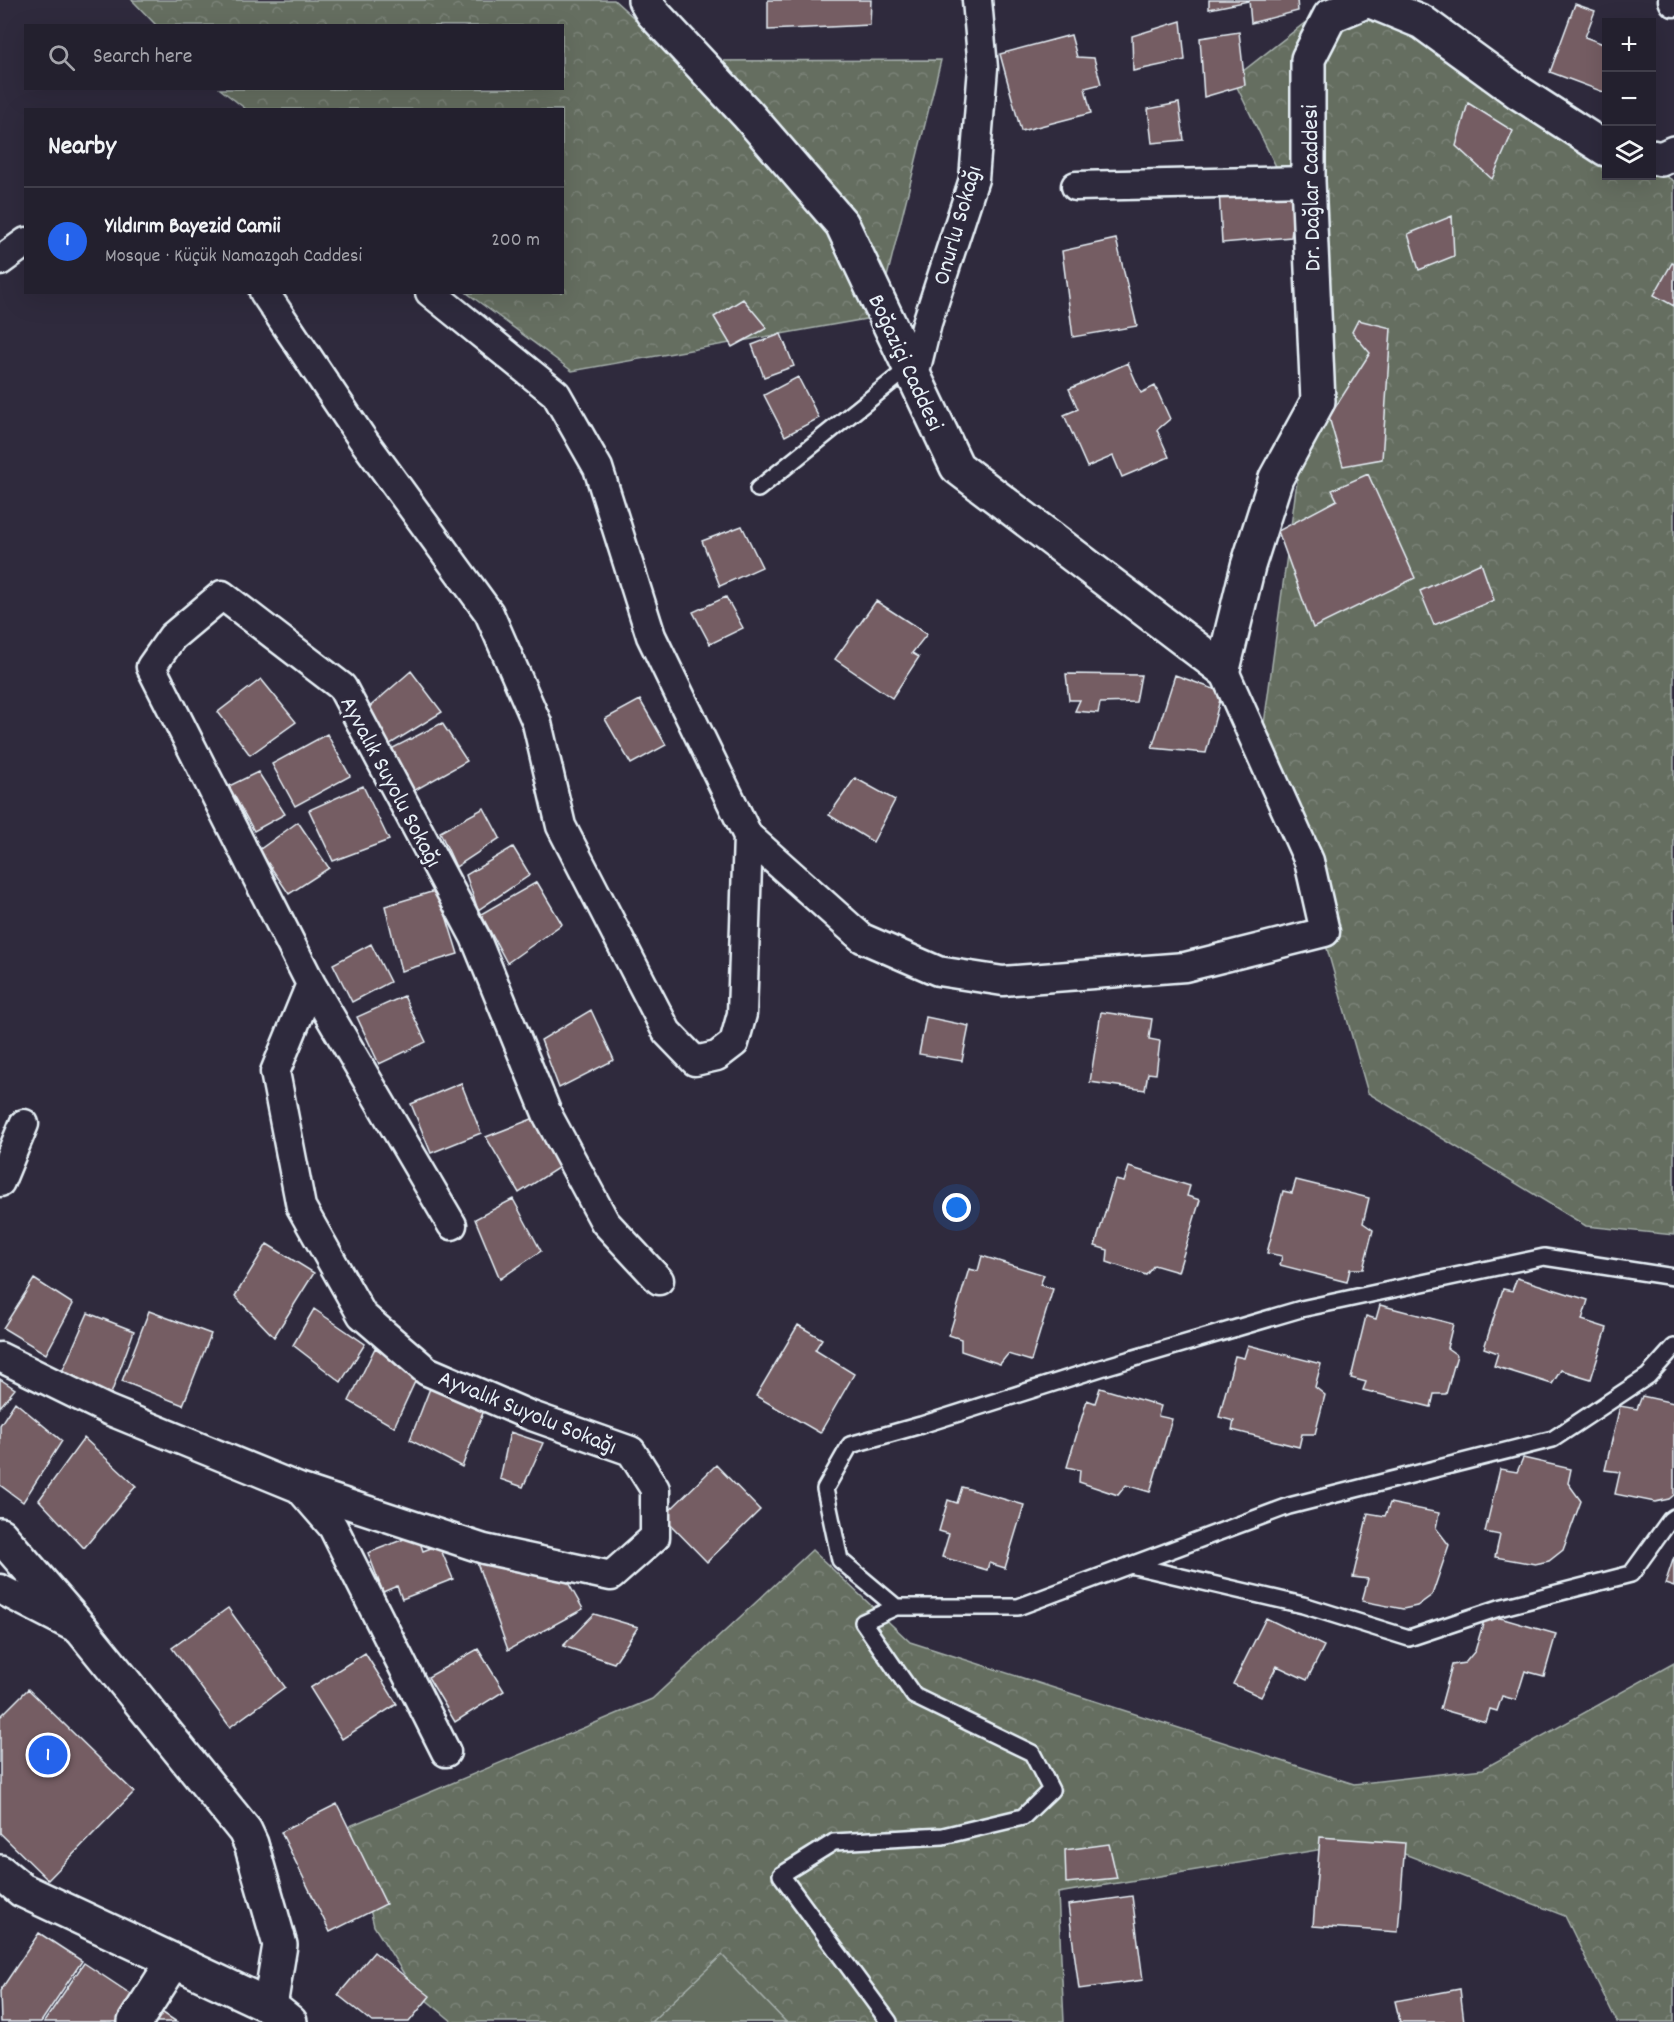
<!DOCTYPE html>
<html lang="en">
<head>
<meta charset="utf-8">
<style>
	body { margin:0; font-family:Dekko,sans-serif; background:#2b2836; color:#f1f3f6 }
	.controls { position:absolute; right:18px; top:18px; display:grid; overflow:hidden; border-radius:0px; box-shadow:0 6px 24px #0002 }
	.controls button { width:54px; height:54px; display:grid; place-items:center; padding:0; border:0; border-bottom:2px solid #403e4a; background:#23202e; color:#f1f3f6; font:30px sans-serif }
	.you { position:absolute; left:957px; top:1208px; width:21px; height:21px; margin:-15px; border:4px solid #fff; border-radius:50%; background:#1a73e8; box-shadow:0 0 0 9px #1a73e833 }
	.badge { display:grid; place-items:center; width:39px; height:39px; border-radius:50%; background:#2563eb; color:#fff; font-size:20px; font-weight:700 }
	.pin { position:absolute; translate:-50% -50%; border:3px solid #fff; box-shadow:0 2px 6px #0006 }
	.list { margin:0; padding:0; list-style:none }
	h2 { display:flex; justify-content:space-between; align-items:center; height:78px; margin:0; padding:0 24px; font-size:26px }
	h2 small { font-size:20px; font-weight:400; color:#a3a3aa }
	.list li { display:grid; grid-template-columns:39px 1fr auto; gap:18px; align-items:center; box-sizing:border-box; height:108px; padding:0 24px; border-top:2px solid #403e4a }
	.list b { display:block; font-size:22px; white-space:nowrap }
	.list p { margin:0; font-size:20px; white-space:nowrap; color:#a3a3aa }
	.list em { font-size:20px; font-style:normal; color:#a3a3aa }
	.icon { flex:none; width:33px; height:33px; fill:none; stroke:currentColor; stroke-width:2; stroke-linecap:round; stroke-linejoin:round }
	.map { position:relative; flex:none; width:1674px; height:2022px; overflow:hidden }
	.search { position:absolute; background:#23202e; box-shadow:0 6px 24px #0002; left:24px; top:24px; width:540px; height:66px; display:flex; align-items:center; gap:15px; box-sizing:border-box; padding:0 21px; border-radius:0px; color:#a3a3aa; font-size:22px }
	.panel { position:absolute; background:#23202e; box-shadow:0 6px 24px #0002; left:24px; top:108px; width:540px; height:186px; border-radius:0px }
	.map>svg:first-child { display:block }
</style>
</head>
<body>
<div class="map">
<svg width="1674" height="2022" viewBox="0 0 1674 2022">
	<defs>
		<pattern id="forest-crowns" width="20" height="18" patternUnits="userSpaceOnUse" patternTransform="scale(1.5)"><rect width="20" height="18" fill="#656e61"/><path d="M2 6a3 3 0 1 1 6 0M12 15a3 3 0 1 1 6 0" fill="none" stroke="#7b8378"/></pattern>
	</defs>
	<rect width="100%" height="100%" fill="#2f2a3d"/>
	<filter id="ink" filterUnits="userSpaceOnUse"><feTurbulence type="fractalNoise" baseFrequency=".0167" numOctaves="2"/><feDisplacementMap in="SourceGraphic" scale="12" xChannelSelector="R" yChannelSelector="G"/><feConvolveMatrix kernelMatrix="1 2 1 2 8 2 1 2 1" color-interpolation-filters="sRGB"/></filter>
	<g filter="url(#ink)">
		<path fill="url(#forest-crowns)" stroke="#a6b0ac" stroke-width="1.5" d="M132 0H614L682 61 941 60 877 317 572 371 467 293 562 292V110L246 109 220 89 562 88V26L156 25Z
			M1334 0H1368L1606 141V176H1652V168L1674 181V1235L1586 1226 1368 1093 1326 945 1262 739 1326 268 1233 79Z
			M812 1550 910 1642 1354 1784 1483 1769 1674 1663V2022H1617L1565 1916 1371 1841 1058 1893 1064 2022H453L414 1990 374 1926 350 1826 652 1699Z"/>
		<path fill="#656e61" stroke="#a6b0ac" stroke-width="1.5" d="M722 1955 786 2022H651Z"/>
		<path fill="#745d63" stroke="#e8f1f8" stroke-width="1.5" d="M768 0H871L870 25 768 30Z
			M1209 0H1249V1L1209 9Z
			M1297 0 1298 11 1251 23 1249 0Z
			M1575 4 1595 11 1585 37 1606 45V93L1550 72Z
			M1181 21 1185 60 1133 71 1132 36Z
			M1239 32 1245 85 1204 97 1200 38Z
			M1071 35 1077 57 1094 58 1101 84 1085 88 1091 113 1021 131 1000 54Z
			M1179 103 1184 140 1152 143 1148 109Z
			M1468 103 1513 131 1492 179 1456 146Z
			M1298 188 1291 237 1222 243 1219 189Z
			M1452 216 1454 256 1419 270 1408 234Z
			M1116 239 1137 326 1073 337 1062 251Z
			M1672 263 1674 264V306L1654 295Z
			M743 299 767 328 732 347 714 317Z
			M1358 320 1391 328 1382 459 1343 466 1329 417 1370 353 1352 332Z
			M781 334 794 366 764 377 752 345Z
			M1128 363 1141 393 1155 386 1170 419 1157 430 1169 457 1122 477 1113 456 1087 467 1064 415 1078 409 1069 389Z
			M798 377 819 418 785 436 764 395Z
			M1368 474 1415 578 1313 628 1278 531 1337 500 1332 490Z
			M742 526 762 567 720 586 702 541Z
			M1481 563 1494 600 1434 625 1420 591Z
			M726 597 743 628 710 644 693 612Z
			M876 601 927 634 912 653 919 657 892 698 835 659Z
			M411 671 442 712 387 746 365 711Z
			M1066 674 1141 675 1136 702 1100 703 1098 713 1075 711 1080 700H1069Z
			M1175 675 1222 692 1206 753 1152 748Z
			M261 679 296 722 250 755 218 712Z
			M640 700 666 745 631 764 605 719Z
			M442 723 467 761 410 793 389 750Z
			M327 734 350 776 295 806 272 764Z
			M258 772 285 814 254 831 229 786Z
			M855 778 895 800 873 842 829 815Z
			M363 786 389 840 333 861 309 810Z
			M484 808 500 838 456 867 440 832Z
			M298 822 329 868 289 894 259 850Z
			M513 847 530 875 478 910 466 875Z
			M537 882 562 924 507 963 481 914Z
			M438 890 458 954 401 971 385 906Z
			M371 944 390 982 352 1002 333 964Z
			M404 996 426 1042 379 1064 357 1017Z
			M591 1010 614 1060 559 1088 541 1040Z
			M1101 1012 1152 1019 1149 1039 1160 1041 1156 1074 1148 1073 1145 1090 1090 1082Z
			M926 1017 969 1026 962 1061 919 1054Z
			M461 1083 481 1133 431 1153 411 1104Z
			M537 1117 561 1166 519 1193 486 1137Z
			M1129 1167 1190 1186 1187 1196 1200 1200 1178 1272 1154 1265 1146 1275 1107 1262 1108 1250 1095 1246 1115 1180 1124 1182Z
			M1296 1180 1369 1198 1363 1223 1373 1230 1363 1269H1350L1347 1282 1280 1265 1282 1256 1267 1253 1283 1191 1292 1193Z
			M513 1199 541 1251 500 1279 475 1219Z
			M267 1244 314 1273 274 1337 235 1296Z
			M982 1256 1044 1275 1040 1285 1053 1289 1031 1361 1008 1354 1000 1364 961 1351V1339L949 1335 969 1269 978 1271Z
			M1517 1278 1588 1300 1582 1320 1607 1328 1591 1379 1561 1370 1552 1384 1494 1366 1498 1353 1484 1348 1503 1289 1512 1291Z
			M34 1279 73 1304 46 1354 3 1328Z
			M1380 1305 1453 1324 1447 1348 1457 1355 1446 1394H1434L1431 1407 1363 1390 1366 1382 1351 1378 1366 1316 1376 1319Z
			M314 1309 365 1344 341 1382 293 1345Z
			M149 1311 211 1334 183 1405 122 1381Z
			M88 1313 134 1331 111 1394 61 1374Z
			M798 1325 822 1339 815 1350 854 1374 820 1433 756 1396Z
			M1248 1345 1321 1364 1315 1387 1325 1395 1315 1434H1302L1299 1447 1232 1430 1234 1421 1219 1417 1235 1356 1244 1358Z
			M375 1348 419 1373 394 1427 349 1401Z
			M0 1379 15 1389 0 1407Z
			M432 1383 484 1410 462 1467 410 1440Z
			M1100 1388 1161 1406 1158 1416 1172 1419 1150 1492 1126 1485 1118 1495 1079 1482 1080 1470 1067 1467 1087 1400 1095 1403Z
			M1642 1396 1674 1403V1495L1669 1499 1655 1502 1615 1494 1620 1472 1605 1470 1620 1406 1637 1409Z
			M15 1402 62 1441 23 1502 0 1485V1425Z
			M510 1432 543 1443 523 1487 500 1479Z
			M84 1438 136 1486 84 1548 39 1500Z
			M1523 1458 1571 1469 1568 1483 1581 1501 1563 1550 1549 1561 1535 1564 1495 1557 1500 1535 1485 1532 1500 1469 1517 1472Z
			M716 1465 760 1510 707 1562 663 1517Z
			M962 1487 1024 1505 1005 1568 989 1563 987 1570 942 1557 949 1534 939 1531 948 1500 957 1503Z
			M1390 1503 1439 1513 1436 1528 1449 1545 1432 1595 1417 1606 1403 1609 1362 1601 1368 1579 1353 1577 1368 1513 1385 1516Z
			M417 1534 423 1551 439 1545 453 1579 402 1599 397 1586 383 1592 368 1553Z
			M1674 1557V1587L1665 1584Z
			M476 1560 563 1574 583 1609 508 1650Z
			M228 1608 285 1687 230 1727 172 1648Z
			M594 1614 638 1627 614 1663 563 1646Z
			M1486 1614 1556 1634 1544 1676 1525 1671 1516 1700 1502 1696 1497 1711 1490 1709 1486 1722 1440 1709 1452 1665 1465 1663 1475 1651Z
			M1266 1618 1324 1646 1307 1680 1277 1666 1261 1697 1233 1684Z
			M478 1649 504 1691 455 1722 428 1677Z
			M365 1653 397 1704 342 1739 310 1688Z
			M28 1689 134 1792 48 1880 0 1833V1717Z
			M337 1804 386 1904 330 1932 281 1832Z
			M1320 1837 1405 1843 1398 1932 1313 1926Z
			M1109 1844 1117 1878 1066 1883 1065 1850Z
			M1132 1896 1143 1980 1079 1989 1068 1905Z
			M39 1933 82 1961 41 2022H1L0 1991Z
			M374 1952 430 1996 409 2022H372L338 1995Z
			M84 1963 135 1997 118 2022H44Z
			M1460 1989 1464 2022H1400L1395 2001Z
			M160 2011 177 2022H153Z"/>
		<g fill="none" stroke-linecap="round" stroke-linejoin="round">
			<g stroke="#e8f1f8" stroke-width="20">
				<path id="lane" d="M758 489 910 367
					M1130 1565 1303 1605 1409 1638 1499 1608 1631 1574 1670 1520 1674 1517
					M896 1607 840 1560 825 1489 850 1445 921 1425 1104 1367 1301 1309 1544 1257 1674 1277
					M889 2022 781 1875 834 1842 943 1836 1023 1817 1051 1790 1032 1753 914 1696 863 1622 896 1607H1018L1289 1506 1553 1439 1648 1376 1674 1347"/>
			</g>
			<g stroke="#e8f1f8" stroke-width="33">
				<path id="street" d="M1673 0 1674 2
					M1076 186 1308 181
					M0 261 26 242
					M264 292 361 437 489 613 537 723 561 826 667 1032 695 1061 717 1056 734 1043 742 1014 748 836
					M430 292 556 394 598 468 651 636 748 836 862 938 938 971 1003 981 1185 967 1325 932 1309 861 1223 669
					M914 376 927 323 974 179 983 68 977 0
					M0 1182 24 1124
					M452 1225 311 984 151 667 172 637 222 595 342 687 475 937 548 1116 605 1222 659 1280
					M0 1357 108 1410 299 1488 484 1549 611 1576 655 1537V1489L631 1451 529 1415 427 1371 362 1315 301 1207 275 1072 311 984
					M300 1489 333 1527 446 1752
					M0 1589 78 1629"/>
			</g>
			<g stroke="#e8f1f8" stroke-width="38">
				<path id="secondary" d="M645 0 652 12 748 115 842 224 957 467 1223 669 1248 566 1276 478 1318 401 1308 181V59L1330 16 1368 0 1422 22 1518 92 1606 149
					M1652 157 1661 159 1674 153
					M0 1535 83 1631 245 1831 251 1844 280 1945 270 2006
					M0 1872 22 1890 270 2006 290 2022
					M135 2022 174 1961"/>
			</g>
			<use href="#lane" stroke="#2f2a3d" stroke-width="15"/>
			<use href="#street" stroke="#2f2a3d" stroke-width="28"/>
			<use href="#secondary" stroke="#2f2a3d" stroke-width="33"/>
		</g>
	</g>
	<g text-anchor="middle" stroke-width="6" stroke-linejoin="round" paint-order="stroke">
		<g font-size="24" fill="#e8f1f8" stroke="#2f2a3d">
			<text transform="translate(1310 188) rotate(-91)" y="8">Dr. Dağlar Caddesi</text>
			<text transform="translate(956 225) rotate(-74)" y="8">Onurlu Sokağı</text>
			<text transform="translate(907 362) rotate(65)" y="8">Boğaziçi Caddesi</text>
			<text transform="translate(392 781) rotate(62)" y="8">Ayvalık Suyolu Sokağı</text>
			<text transform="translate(528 1411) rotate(22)" y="8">Ayvalık Suyolu Sokağı</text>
		</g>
	</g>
</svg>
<div class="controls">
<button>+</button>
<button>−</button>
<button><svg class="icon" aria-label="layers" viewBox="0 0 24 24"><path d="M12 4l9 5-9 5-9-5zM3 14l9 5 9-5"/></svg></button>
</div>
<div class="you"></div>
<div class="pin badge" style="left:48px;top:1755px">1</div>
<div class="search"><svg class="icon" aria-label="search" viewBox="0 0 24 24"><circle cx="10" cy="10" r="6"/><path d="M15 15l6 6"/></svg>Search here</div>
<section class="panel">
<h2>Nearby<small></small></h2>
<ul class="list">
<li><span class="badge">1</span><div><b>Yıldırım Bayezid Camii</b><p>Mosque · Küçük Namazgah Caddesi</p></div><em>200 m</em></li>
</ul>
</section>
</div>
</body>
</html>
